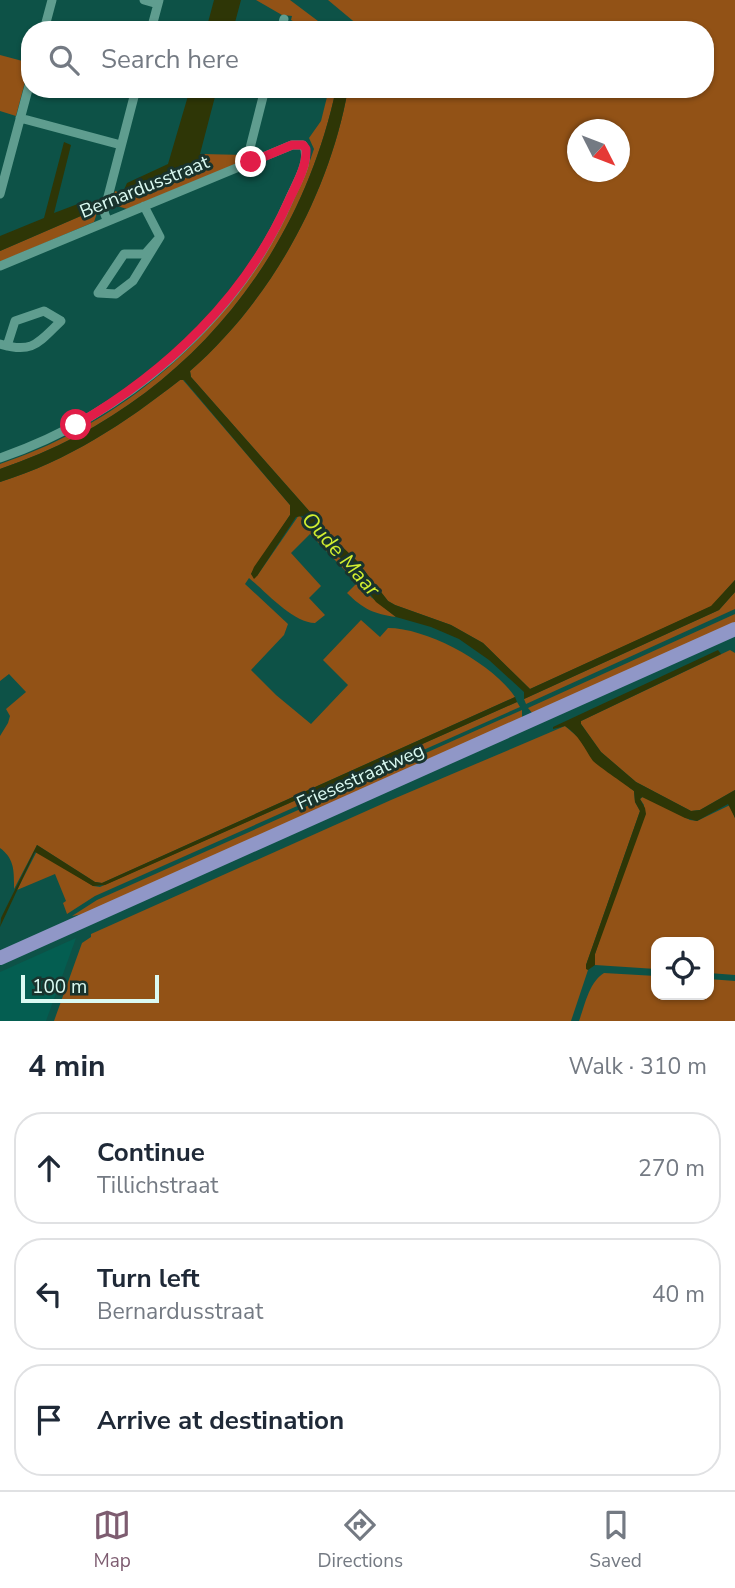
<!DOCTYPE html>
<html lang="en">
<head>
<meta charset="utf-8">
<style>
	body { margin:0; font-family:"Nunito Sans",sans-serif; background:#f6f6f7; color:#1f2937 }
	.controls { position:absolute; right:21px; bottom:21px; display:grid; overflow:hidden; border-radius:14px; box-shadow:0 2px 5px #0004 }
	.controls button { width:63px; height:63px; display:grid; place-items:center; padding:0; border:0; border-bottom:2px solid #e0e1e3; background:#fff; color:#1f2937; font:35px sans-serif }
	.compass { position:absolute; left:567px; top:119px; width:63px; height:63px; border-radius:50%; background:#fff; box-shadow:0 2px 5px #0004; rotate:132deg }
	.scale { position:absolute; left:21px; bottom:18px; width:138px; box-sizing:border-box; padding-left:7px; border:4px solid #dbfaf2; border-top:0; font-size:19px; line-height:24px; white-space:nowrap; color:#dbfaf2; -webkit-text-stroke:5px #19332d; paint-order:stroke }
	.stop { position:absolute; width:21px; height:21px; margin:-16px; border:5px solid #e11d48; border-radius:50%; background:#fff }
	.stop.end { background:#e11d48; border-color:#fff; box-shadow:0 2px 7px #0008 }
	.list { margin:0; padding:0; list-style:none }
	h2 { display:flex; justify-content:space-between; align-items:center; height:91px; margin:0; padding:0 28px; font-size:30px }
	h2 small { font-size:23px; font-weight:400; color:#747a83 }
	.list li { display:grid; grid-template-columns:46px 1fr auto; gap:21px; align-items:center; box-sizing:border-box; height:112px; margin:0 14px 14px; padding:0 14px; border:2px solid #e0e1e3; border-radius:28px }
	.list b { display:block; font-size:26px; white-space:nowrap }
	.list p { margin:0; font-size:23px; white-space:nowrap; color:#747a83 }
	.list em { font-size:23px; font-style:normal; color:#747a83 }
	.icon { flex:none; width:38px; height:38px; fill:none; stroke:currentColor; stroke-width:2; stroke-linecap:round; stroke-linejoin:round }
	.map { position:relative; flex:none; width:735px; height:1021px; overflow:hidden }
	.search { position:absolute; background:#fff; box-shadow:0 2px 5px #0004; left:21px; right:21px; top:21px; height:77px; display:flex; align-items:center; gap:18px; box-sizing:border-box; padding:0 24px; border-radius:28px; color:#747a83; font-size:26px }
	.sheet { height:469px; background:#fff }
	nav { display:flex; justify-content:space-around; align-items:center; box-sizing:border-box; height:98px; border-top:2px solid #e0e1e3; background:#fff; font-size:19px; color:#747a83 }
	nav a { display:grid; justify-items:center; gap:4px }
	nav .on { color:#7d5c70 }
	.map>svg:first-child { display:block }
</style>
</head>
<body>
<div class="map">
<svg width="735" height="1021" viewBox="0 0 735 1021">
	<rect width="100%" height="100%" fill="#0d5247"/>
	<path fill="#045e51" d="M76 938 46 1021H0V972Z"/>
	<path fill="#925216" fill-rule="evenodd" d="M256 0H290L330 30H310L291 20 292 16 282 15Z
		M328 0H735V580L712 606 530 689 483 643 451 625 395 605 388 601 356 560 333 538 191 377 190 371C271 300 329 195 348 89H705V30H358V25ZM578 130H620V172H578Z
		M0 55 30 63 16 116 0 111Z
		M329 89H336C298 268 174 411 0 469V464C147 416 266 295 314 149L309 138 321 121Z
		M202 154 245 155 239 163 127 209 114 205 112 200 115 191 130 196 198 168Z
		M95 203 100 204 94 222 0 262V251L90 212Z
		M180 380H183L290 505V515L251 574 257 576 299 515 357 576 371 597 396 617C374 614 363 609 347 593L357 583 310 534 291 553 321 586 309 598 325 615 315 623C293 623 266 592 249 578L245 584 288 624 284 635 251 670 276 695 311 724 348 685 323 660 361 620 380 637 388 628C428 628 493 664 515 697L102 883 95 882 37 845 14 889C14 872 15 859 0 848V736L8 723 10 716 6 709 26 692 9 674 0 681V482C68 461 125 423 180 380Z
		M735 592V609L526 704 524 699 719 610Z
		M735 614V623L533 714 528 708Z
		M730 650 735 653V790L700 810 691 811 636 782 601 752 581 724V721Z
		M517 702 520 707 95 896 67 914 63 903 66 901 55 874 17 890 37 851 93 886 100 887Z
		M522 710V718L89 913 72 916 97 900Z
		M565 726 579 738 592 758 634 791 635 802 640 811 586 965 588 970 571 1021H54L82 943 91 937V934L391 800Z
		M644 796 690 820 697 821 730 805 735 818V975L709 973V942H656V969L595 965V954L644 805 640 799Z
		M604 973 656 976V995H709V979L735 981V1021H579C585 1005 589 982 604 973Z"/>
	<path fill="#2e3606" d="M214 0H241L233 30H206Z
		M190 89H217L200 154H202L201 164 188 173 126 197 123 192 127 183 168 164Z
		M336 89H348C329 195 271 300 190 371L191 377 333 538 356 560 388 601 395 605 451 625 483 643 530 689 711 606 735 580V592L719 610 524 699V692L489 660 459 639 431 627 396 617 376 602 357 576 303 516 296 517 257 576 254 579 251 574 254 567 290 515V505L184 380H180C125 423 68 461 0 482V469C174 411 298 268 336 89Z
		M64 142 71 145 54 213 83 202 95 203 90 212 0 251V236L44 218Z
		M718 650 721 654 581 721V724L601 752 636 782 691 811 700 810 735 790V818L728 804 697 821 685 818 642 797 640 799 645 808 646 814 595 954V965L588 970 586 969V965L640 811 635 802 634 791C626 785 598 766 593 761 584 748 579 735 565 726L553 729V727Z
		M515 697 517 702 105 885 93 886 35 852 0 927 1 918 37 845 95 882 102 883Z"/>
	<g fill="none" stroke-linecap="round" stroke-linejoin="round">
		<path stroke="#5f9d8f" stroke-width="9" d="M144 0 158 4
			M44 30 52 0
			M151 30 159 0
			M281 30 284 19
			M20 118 121 145
			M251 162 249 152 265 89
			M0 194 30 82
			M144 206 160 237 133 281 116 294 98 293 124 254H145L160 237
			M107 220 104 212 136 89
			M0 266 292 145H303C312 160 295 185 289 200 236 321 124 415 0 458
			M0 344C33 354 38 343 61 321L44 311 15 321 7 346"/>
		<path stroke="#9097c7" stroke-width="14" d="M0 958 735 629"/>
	</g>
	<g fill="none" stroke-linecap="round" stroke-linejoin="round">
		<path stroke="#e11d48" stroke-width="9" d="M76 425C167 372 246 297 289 200 296 185 307 166 306 149L303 145H292L251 162"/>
	</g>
	<g text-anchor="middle" stroke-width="6" stroke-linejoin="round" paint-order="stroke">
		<g font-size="19" fill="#dbfaf2" stroke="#19332d">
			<text transform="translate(144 186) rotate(-22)" y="7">Bernardusstraat</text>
			<text transform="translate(360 776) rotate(-24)" y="7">Friesestraatweg</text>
		</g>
		<g font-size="21" font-style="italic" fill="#d2ef30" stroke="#19332d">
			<text transform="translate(341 554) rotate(48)" y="7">Oude Maar</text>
		</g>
	</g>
</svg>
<div class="controls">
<button><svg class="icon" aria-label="locate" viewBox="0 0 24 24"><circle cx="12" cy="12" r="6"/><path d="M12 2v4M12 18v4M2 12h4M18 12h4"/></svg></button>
</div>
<svg class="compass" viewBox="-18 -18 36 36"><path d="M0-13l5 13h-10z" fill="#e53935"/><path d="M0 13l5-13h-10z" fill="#747a83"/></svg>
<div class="scale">100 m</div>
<div class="stop" style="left:76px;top:425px"></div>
<div class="stop end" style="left:251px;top:162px"></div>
<div class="search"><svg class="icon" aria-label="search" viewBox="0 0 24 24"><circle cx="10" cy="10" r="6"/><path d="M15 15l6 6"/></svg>Search here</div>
</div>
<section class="sheet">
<h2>4 min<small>Walk · 310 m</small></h2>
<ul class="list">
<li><svg class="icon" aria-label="ahead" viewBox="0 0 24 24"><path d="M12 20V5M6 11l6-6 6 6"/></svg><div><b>Continue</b><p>Tillichstraat</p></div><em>270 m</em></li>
<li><svg class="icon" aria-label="left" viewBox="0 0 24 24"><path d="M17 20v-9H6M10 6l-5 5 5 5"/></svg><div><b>Turn left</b><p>Bernardusstraat</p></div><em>40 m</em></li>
<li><svg class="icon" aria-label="arrive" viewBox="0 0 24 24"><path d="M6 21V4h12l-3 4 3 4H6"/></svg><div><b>Arrive at destination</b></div></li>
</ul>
</section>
<nav>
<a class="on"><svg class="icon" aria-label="map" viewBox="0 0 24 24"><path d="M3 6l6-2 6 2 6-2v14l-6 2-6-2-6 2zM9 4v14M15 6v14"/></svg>Map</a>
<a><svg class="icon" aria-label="directions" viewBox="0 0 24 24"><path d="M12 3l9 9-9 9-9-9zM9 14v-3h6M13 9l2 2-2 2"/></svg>Directions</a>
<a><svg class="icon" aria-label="saved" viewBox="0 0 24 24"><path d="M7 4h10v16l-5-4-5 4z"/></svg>Saved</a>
</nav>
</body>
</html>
